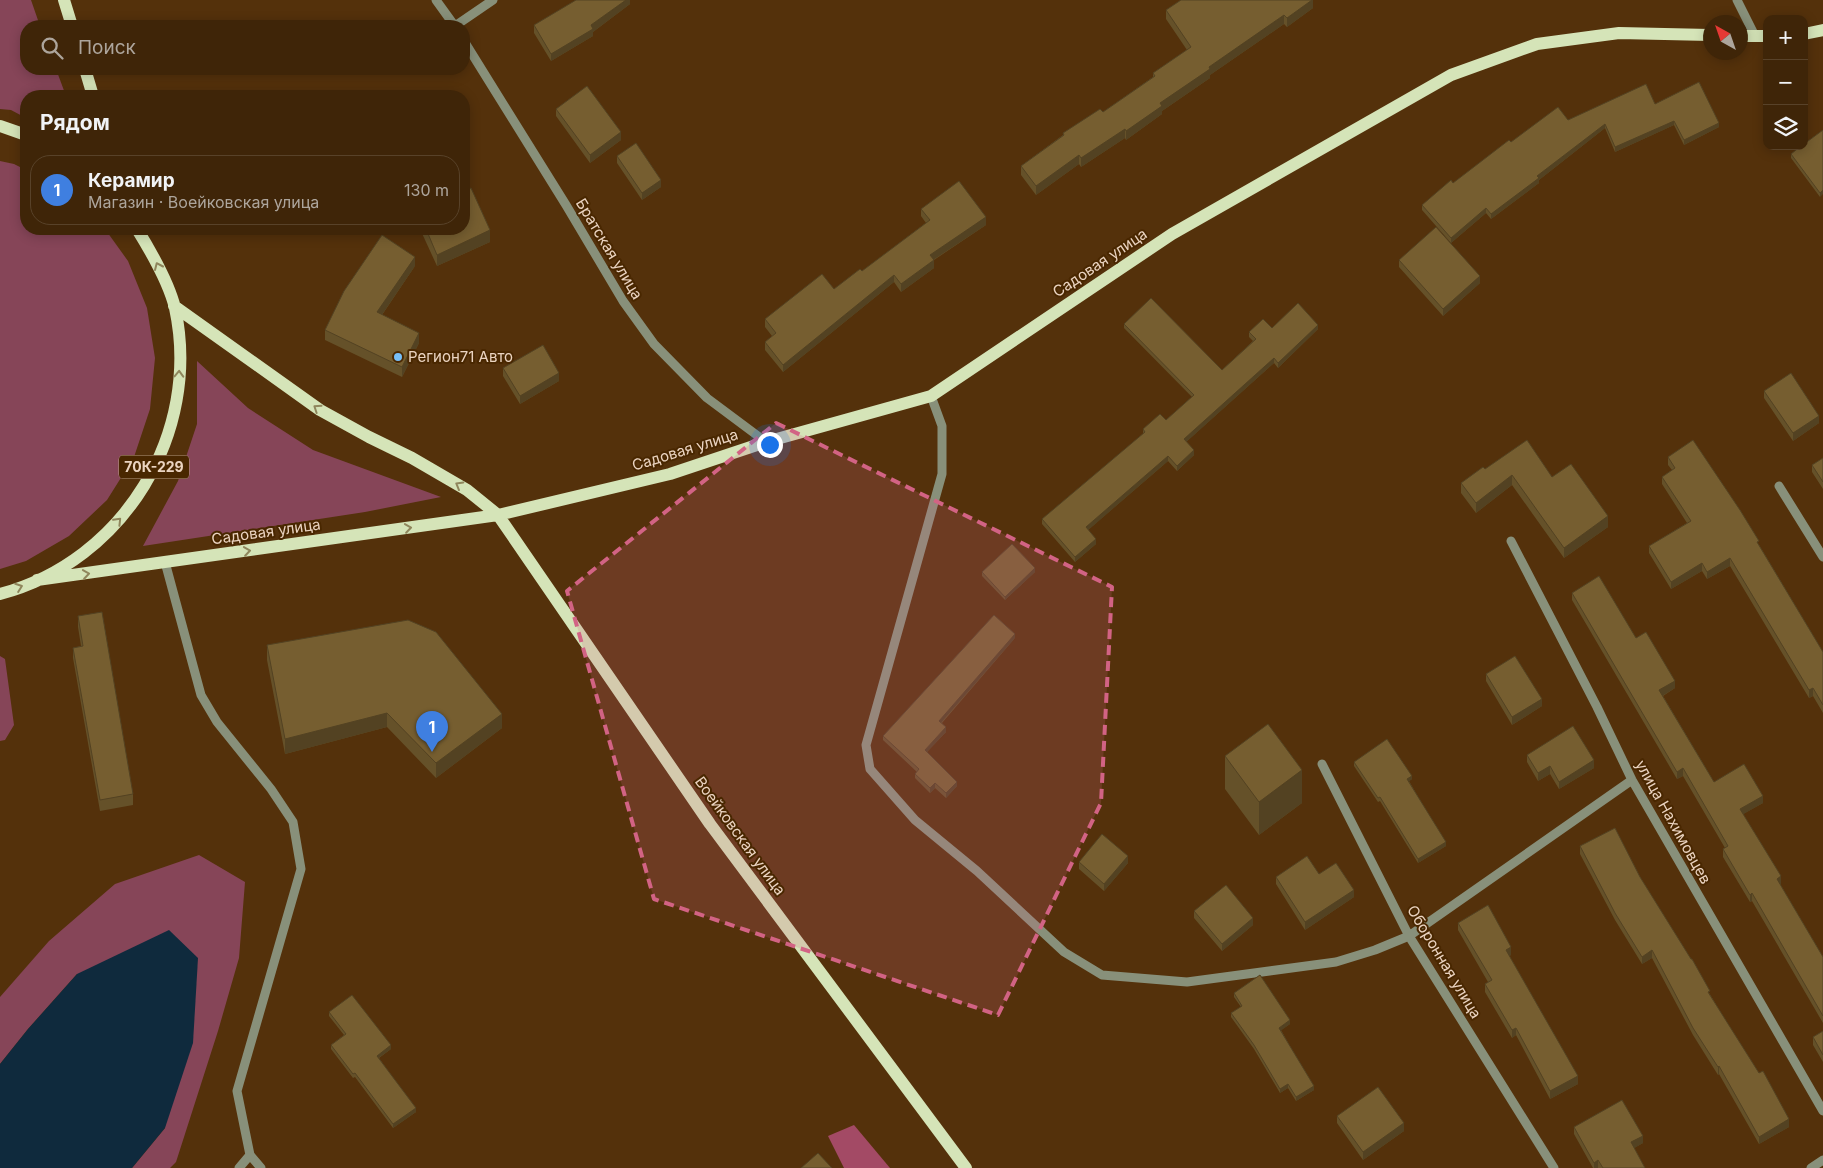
<!DOCTYPE html>
<html lang="ru">
<head>
<meta charset="utf-8">
<style>
	body { margin:0; font-family:Inter,sans-serif; background:#4a3116; color:#f1f3f6 }
	.controls { position:absolute; right:15px; top:15px; display:grid; overflow:hidden; border-radius:10px; box-shadow:0 2px 12px #0003 }
	.controls button { width:45px; height:45px; display:grid; place-items:center; padding:0; border:0; border-bottom:1px solid #584229; background:#3f2508; color:#f1f3f6; font:25px sans-serif }
	.compass { position:absolute; left:1703px; top:15px; width:45px; height:45px; border-radius:50%; background:#3f2508; box-shadow:0 2px 12px #0003; rotate:320deg }
	.you { position:absolute; left:769px; top:444px; width:18px; height:18px; margin:-12px; border:4px solid #fff; border-radius:50%; background:#1a73e8; box-shadow:0 0 0 8px #1a73e833 }
	.badge { display:grid; place-items:center; width:32px; height:32px; border-radius:50%; background:#77bff7; color:#fff; font-size:16px; font-weight:700 }
	.pin { position:absolute; translate:-50% -41px; filter:drop-shadow(0 1px 2px #0008) }
	.pin::after { content:''; position:absolute; top:26px; width:18px; height:15px; background:inherit; clip-path:polygon(0 0,100% 0,50% 100%) }
	.list { margin:0; padding:0; list-style:none }
	h2 { display:flex; justify-content:space-between; align-items:center; height:65px; margin:0; padding:0 20px; font-size:21px }
	h2 small { font-size:16px; font-weight:400; color:#ada59c }
	.list li { display:grid; grid-template-columns:32px 1fr auto; gap:15px; align-items:center; box-sizing:border-box; height:70px; margin:0 10px 10px; padding:0 10px; border:1px solid #584229; border-radius:20px }
	.list b { display:block; font-size:19px; white-space:nowrap }
	.list p { margin:0; font-size:16px; white-space:nowrap; color:#ada59c }
	.list em { font-size:16px; font-style:normal; color:#ada59c }
	.icon { flex:none; width:28px; height:28px; fill:none; stroke:currentColor; stroke-width:2; stroke-linecap:round; stroke-linejoin:round }
	.map { position:relative; flex:none; width:1823px; height:1168px; overflow:hidden }
	.search { position:absolute; background:#3f2508; box-shadow:0 2px 12px #0003; left:20px; top:20px; width:450px; height:55px; display:flex; align-items:center; gap:12px; box-sizing:border-box; padding:0 18px; border-radius:20px; color:#ada59c; font-size:19px }
	.panel { position:absolute; background:#3f2508; box-shadow:0 2px 12px #0003; left:20px; top:90px; width:450px; height:145px; border-radius:20px }
	.map>svg:first-child { display:block }
</style>
</head>
<body>
<div class="map">
<svg width="1823" height="1168" viewBox="0 0 1823 1168">
	<rect width="100%" height="100%" fill="#54310b"/>
	<path fill="#864558" d="M0 0H31L40 26H26V69H56L66 96H26V118L11 110 0 109Z
		M0 161 14 164 26 170V229H105L128 261 147 308 155 358 150 409 134 457 107 500 69 536 26 561 0 569Z
		M197 361 248 408 313 450 441 497 365 512 143 546 178 481 197 424Z
		M0 656 5 659 14 725 5 740 0 741Z
		M199 855 245 882 239 958 218 1031 176 1162 170 1168H132L165 1128 77 974 28 1029 0 1064V997L49 941 115 884Z"/>
	<path fill="#a34a65" d="M854 1125 890 1168H844L828 1136Z"/>
	<path fill="#0f2a3d" d="M169 930 198 958 193 1043 165 1128 132 1168H0V1064L28 1029 77 974Z"/>
	<g fill="none" stroke-linecap="round" stroke-linejoin="round">
		<path stroke="#88907a" stroke-width="9" d="M436 0 454 25
			M1737 0 1755 36
			M455 26 493 0
			M464 41 566 205 623 301 654 344 707 398 766 442
			M931 396 942 426V474L866 745 870 769 915 820 977 871 1064 952 1102 975 1187 982 1336 962 1375 950 1409 936 1632 780
			M1779 486 1823 557
			M1511 541 1597 707 1632 780 1823 1111
			M165 562 201 695 217 722 271 789 293 822 301 869 237 1091 250 1155 239 1168
			M1322 764 1409 936 1554 1168
			M250 1155 261 1168
			M1811 1168 1823 1160"/>
		<path stroke="#d5e4b8" stroke-width="12" d="M64 0 72 26
			M1804 34 1823 30
			M1740 36H1767
			M85 69 93 96
			M0 126 26 135
			M174 306 320 410 369 437 412 458 467 490 498 515 710 824 966 1168
			M37 580 498 515 670 474 766 442 931 396 1172 234 1451 75 1537 44 1619 33 1710 35
			M0 594C124 561 202 433 175 308 169 283 150 250 137 229"/>
	</g>
	<path fill="#655129" d="M630 0V4L593 32V36L551 61 534 33V25Z
		M1313 0V8L1287 27 1284 24 1210 75V78L1162 111V114L1126 140 1125 138 1081 167 1079 164 1036 195 1021 175V166L1063 135V133L1103 112 1153 77V73L1187 50 1166 19V10Z
		M1655 104 1719 127 1684 145 1674 125 1615 152 1605 128 1539 180V183L1491 219 1486 213 1451 243 1422 210V205L1511 142 1568 120Z
		M556 109 621 140 590 163 556 116Z
		M1823 130 1820 197 1791 158V154Z
		M617 156 661 187 642 200 617 163Z
		M921 209 986 225 934 260V268L901 292 894 282 783 372 765 350V342L772 336 765 327V319L834 289 862 271 926 223 921 216Z
		M420 229H464L490 242 437 266Z
		M1399 260 1480 283 1443 316 1399 267Z
		M415 266 382 315 419 343 402 377 325 340V330Z
		M1124 324 1222 370 1253 341 1249 337V332L1272 328 1318 329 1278 368 1274 363 1186 442 1194 455 1177 471 1168 461 1088 530 1096 544 1075 562 1042 524V519L1143 434V429L1166 420 1192 397 1124 328Z
		M503 368 559 381 520 404 503 376Z
		M1764 391 1819 423 1793 441 1764 398Z
		M1668 457 1759 545 1823 652V713L1813 696 1809 698 1730 566 1707 579 1702 571 1671 589 1649 553V546L1687 523 1662 484V477L1672 470 1668 465Z
		M1823 458V489L1812 472V465Z
		M1485 469 1552 477 1608 527 1564 558 1512 485 1476 513 1461 493V483Z
		M982 572H1035L1005 600 982 576Z
		M1572 593 1636 638 1675 688 1663 696 1714 782 1763 803 1743 814 1781 884H1780L1823 957V1023L1752 901 1750 902 1723 857V849L1725 848 1683 776 1677 779 1572 600Z
		M78 616 133 794V805L100 811 73 658V648L81 646 78 627Z
		M1015 638 942 723 946 732 927 752 957 786 946 798 935 788 930 793 915 778V774L917 772 883 740V736Z
		M267 645 502 728 436 778 387 727 285 754 267 660Z
		M1486 674 1542 706 1512 725 1486 681Z
		M1527 755 1594 768 1559 789 1550 774 1538 781 1527 762Z
		M1225 756 1302 803 1259 835 1225 789Z
		M1354 762 1412 779 1409 781 1446 846 1418 863 1380 801 1378 802 1354 766Z
		M1580 846 1640 877 1789 1127 1759 1144 1719 1074 1718 1075 1693 1035 1652 958 1642 964 1615 920 1580 854Z
		M1079 862 1128 863 1104 891 1079 869Z
		M1319 874 1354 897 1305 930 1276 884V877Z
		M1194 911 1253 925 1222 951 1194 918Z
		M1458 923 1511 955 1509 956 1578 1084 1550 1099 1516 1035 1512 1038 1485 992V984L1488 982 1458 930Z
		M1234 993 1290 1024 1281 1030 1314 1090 1296 1101 1288 1088 1280 1093 1254 1049 1231 1017V1013L1241 1007 1234 997Z
		M329 1012 391 1049 379 1058 416 1112 393 1128 355 1077 353 1078 331 1049V1045L344 1035 329 1016Z
		M1823 1031V1062L1813 1045V1037Z
		M1337 1116 1404 1131 1363 1160 1337 1123Z
		M1574 1127 1643 1143 1634 1148 1645 1168H1593L1574 1134Z"/>
	<path fill="#534222" d="M626 0H630V4L593 32V36L551 61V54Z
		M1312 0H1313V8L1287 27V18Z
		M1284 15V24L1210 75V78L1162 111V114L1126 140V131L1160 103 1209 67Z
		M1674 121V125L1615 152V147Z
		M1719 123V127L1684 145V140Z
		M1605 124V128L1539 180V183L1491 219V214L1537 176Z
		M1125 129V138L1081 167V158Z
		M621 132V140L590 163V155Z
		M1079 155V164L1036 195V186Z
		M661 180V187L642 200V193Z
		M1823 190V194L1820 197V193Z
		M1486 208V213L1451 243V238Z
		M986 217V225L930 262V255Z
		M490 230V242L437 266V255Z
		M415 257V266L377 322V312Z
		M934 260V268L901 292V284Z
		M894 275V282L783 372V365Z
		M1480 276V283L1443 316V309Z
		M1318 325V329L1278 368V363Z
		M419 333V343L402 377V367Z
		M1274 358V363L1184 444V439Z
		M559 373V381L520 404V396Z
		M1819 416V423L1793 441V433Z
		M1194 450V455L1177 471V466Z
		M1168 456V461L1086 532V527Z
		M1512 475V485L1476 513V503Z
		M1608 516V527L1564 558V548Z
		M1096 539V544L1075 562V557Z
		M1730 558V566L1707 579V572Z
		M1702 563V571L1671 589V582Z
		M1035 568V572L1005 600V597Z
		M1015 634V638L939 725V721Z
		M1675 681V688L1659 698V690Z
		M1813 688V696L1809 698V690Z
		M1542 699V706L1512 725V717Z
		M387 713V727L285 754V739Z
		M502 714V728L436 778V763Z
		M946 727V732L925 754V750Z
		M1594 760V768L1559 789V782Z
		M1550 766V774L1538 781V773Z
		M1683 768V776L1677 779V772Z
		M1302 770V803L1259 835V802Z
		M1412 776V779L1407 783V779Z
		M957 782V786L946 798V793Z
		M935 783V788L930 793V788Z
		M1763 796V803L1740 816V809Z
		M1446 842V846L1418 863V859Z
		M1128 856V863L1104 891V884Z
		M1781 876V884L1777 886V879Z
		M1354 890V897L1305 930V922Z
		M1752 893V901L1750 902V895Z
		M1253 918V925L1222 951V944Z
		M1511 947V955L1506 958V950Z
		M1652 950V958L1642 964V957Z
		M1290 1020V1024L1279 1032V1028Z
		M1516 1028V1035L1512 1038V1030Z
		M391 1045V1049L377 1059V1056Z
		M1719 1066V1074L1718 1075V1067Z
		M1578 1076V1084L1550 1099V1091Z
		M1288 1084V1088L1280 1093V1089Z
		M1314 1086V1090L1296 1101V1097Z
		M416 1108V1112L393 1128V1124Z
		M1789 1119V1127L1759 1144V1137Z
		M1404 1123V1131L1363 1160V1152Z
		M1643 1136V1143L1631 1150V1142Z
		M1598 1160V1168H1594V1163Z"/>
	<path fill="#765e30" stroke="#534222" d="M576 0H626L591 25 593 29 551 54 534 25Z
		M1181 0H1312L1287 18 1284 15 1209 67 1210 69 1160 103 1162 106 1126 131 1125 129 1081 158 1079 155 1036 186 1021 166 1064 135 1063 133 1100 109 1103 112 1155 76 1153 73 1191 47 1166 10Z
		M1699 82 1719 123 1684 140 1674 121 1615 147 1605 124 1537 176 1539 178 1491 214 1486 208 1451 238 1422 205 1451 180 1453 183 1509 140 1511 142 1558 107 1568 120 1646 84 1655 104Z
		M587 86 621 132 590 155 556 109Z
		M1823 130V190L1820 193 1791 154 1801 146H1804V144Z
		M636 143 661 180 642 193 617 156Z
		M959 181 986 217 930 255 934 260 901 284 894 275 783 365 765 342 776 333 765 319 822 274 834 289 860 269 862 271 930 220 921 209Z
		M471 188 490 230 437 255 426 229H464V191Z
		M1436 227 1480 276 1443 309 1399 260Z
		M382 235 415 257 377 312 419 333 402 367 325 330 344 291Z
		M1151 298 1222 370 1256 339 1249 332 1263 319 1272 328 1298 303 1318 325 1278 363 1274 358 1184 439 1194 450 1177 466 1168 456 1086 527 1096 539 1075 557 1042 519 1145 432 1143 429 1160 414 1166 420 1194 395 1124 324Z
		M543 345 559 373 520 396 503 368Z
		M1791 373 1819 416 1793 433 1764 391Z
		M1527 440 1552 477 1571 464 1608 516 1564 548 1512 475 1476 503 1461 483 1483 467 1485 469Z
		M1693 440 1740 510 1759 541 1757 542 1823 652V705L1813 688 1809 690 1730 558 1707 572 1702 563 1671 582 1649 546 1691 521 1662 477 1675 468 1668 457Z
		M1823 458V482L1812 465Z
		M1012 544 1035 568 1005 597 982 572Z
		M1599 576 1636 638 1646 632 1675 681 1659 690 1714 782 1744 764 1763 796 1740 809 1781 876 1777 879 1823 957V1016L1752 893 1750 895 1723 849 1728 846 1683 768 1677 772 1572 593Z
		M102 612 133 794 100 800 73 648 83 646 78 616Z
		M994 615 1015 634 939 721 946 727 925 750 957 782 946 793 935 783 930 788 915 774 919 769 883 736Z
		M408 620 436 632 502 714 436 763 387 713 285 739 267 645Z
		M1515 656 1542 699 1512 717 1486 674Z
		M1268 724 1302 770 1259 802 1225 756Z
		M1573 726 1594 760 1559 782 1550 766 1538 773 1527 755Z
		M1387 739 1412 776 1407 779 1446 842 1418 859 1380 797 1378 798 1354 762Z
		M1615 828 1640 877 1691 959H1692L1710 991 1708 992 1759 1073 1763 1071 1789 1119 1759 1137 1719 1066 1718 1067 1693 1028 1652 950 1642 957 1615 913 1580 846Z
		M1102 834 1128 856 1104 884 1079 862Z
		M1307 856 1319 874 1336 863 1354 890 1305 922 1276 877Z
		M1226 885 1253 918 1222 944 1194 911Z
		M1488 905 1511 947 1506 950 1578 1076 1550 1091 1516 1028 1512 1030 1485 984 1492 980 1458 923Z
		M1260 975 1290 1020 1279 1028 1314 1086 1296 1097 1288 1084 1280 1089 1254 1045 1231 1013 1242 1006 1234 993Z
		M352 995 391 1045 377 1056 416 1108 393 1124 355 1073 353 1074 331 1045 346 1034 329 1012Z
		M1823 1031V1055L1813 1037Z
		M1378 1087 1404 1123 1363 1152 1337 1116Z
		M1622 1100 1643 1136 1631 1142 1645 1168H1603L1598 1160 1594 1163 1574 1127Z
		M818 1153 832 1168H801Z"/>
	<defs><path id="oneway-chevron" d="M-2-3.5L2.5 0L-2 3.5" fill="none" stroke-width="1.6" stroke-linecap="round" stroke-linejoin="round" transform="scale(1.25)"/></defs>
	<g stroke="#8f865c">
		<use href="#oneway-chevron" transform="translate(158 266) rotate(-114)"/>
		<use href="#oneway-chevron" transform="translate(179 374) rotate(-88)"/>
		<use href="#oneway-chevron" transform="translate(317 408) rotate(-146)"/>
		<use href="#oneway-chevron" transform="translate(459 485) rotate(-150)"/>
		<use href="#oneway-chevron" transform="translate(118 521) rotate(-46)"/>
		<use href="#oneway-chevron" transform="translate(408 528) rotate(-8)"/>
		<use href="#oneway-chevron" transform="translate(247 551) rotate(-8)"/>
		<use href="#oneway-chevron" transform="translate(86 574) rotate(-8)"/>
		<use href="#oneway-chevron" transform="translate(19 587) rotate(-20)"/>
	</g>
	<path fill="#d26384" fill-opacity="0.2" stroke="#d26384" stroke-width="4" stroke-dasharray="10 6" stroke-linejoin="round" d="M776 423 1112 587 1101 803 998 1015 654 899 567 591Z"/>
	<circle fill="#77bff7" stroke="#492700" stroke-width="2" cx="398" cy="357" r="5"/>
	<g text-anchor="middle" stroke-width="4" stroke-linejoin="round" paint-order="stroke">
		<rect fill="#492700" stroke="#baa087" stroke-width="1" x="119" y="455.5" width="70" height="23" rx="4"/>
		<g font-size="14" font-weight="bold" fill="#ebd4c1">
			<text x="154" y="472">70К-229</text>
		</g>
		<g font-size="15" fill="#ebd4c1" stroke="#492700">
			<text transform="translate(609 249) rotate(59)" y="5">Братская улица</text>
			<text transform="translate(1100 263) rotate(-34)" y="5">Садовая улица</text>
			<text transform="translate(685 450) rotate(-17)" y="5">Садовая улица</text>
			<text transform="translate(266 532) rotate(-8)" y="5">Садовая улица</text>
			<text transform="translate(1673 822) rotate(61)" y="5">улица Нахимовцев</text>
			<text transform="translate(740 836) rotate(54)" y="5">Воейковская улица</text>
			<text transform="translate(1444 962) rotate(59)" y="5">Оборонная улица</text>
		</g>
		<g font-size="15" fill="#ebd4c1" stroke="#492700" text-anchor="start">
			<text x="408" y="362">Регион71 Авто</text>
		</g>
	</g>
</svg>
<div class="controls">
<button>+</button>
<button>−</button>
<button><svg class="icon" aria-label="layers" viewBox="0 0 24 24"><path d="M12 4l9 5-9 5-9-5zM3 14l9 5 9-5"/></svg></button>
</div>
<svg class="compass" viewBox="-18 -18 36 36"><path d="M0-13l5 13h-10z" fill="#e53935"/><path d="M0 13l5-13h-10z" fill="#ada59c"/></svg>
<div class="you"></div>
<div class="pin badge" style="left:432px;top:752px;background:#3f7fe0">1</div>
<div class="search"><svg class="icon" aria-label="search" viewBox="0 0 24 24"><circle cx="10" cy="10" r="6"/><path d="M15 15l6 6"/></svg>Поиск</div>
<section class="panel">
<h2>Рядом<small></small></h2>
<ul class="list">
<li><span class="badge" style="background:#3f7fe0">1</span><div><b>Керамир</b><p>Магазин · Воейковская улица</p></div><em>130 m</em></li>
</ul>
</section>
</div>
</body>
</html>
